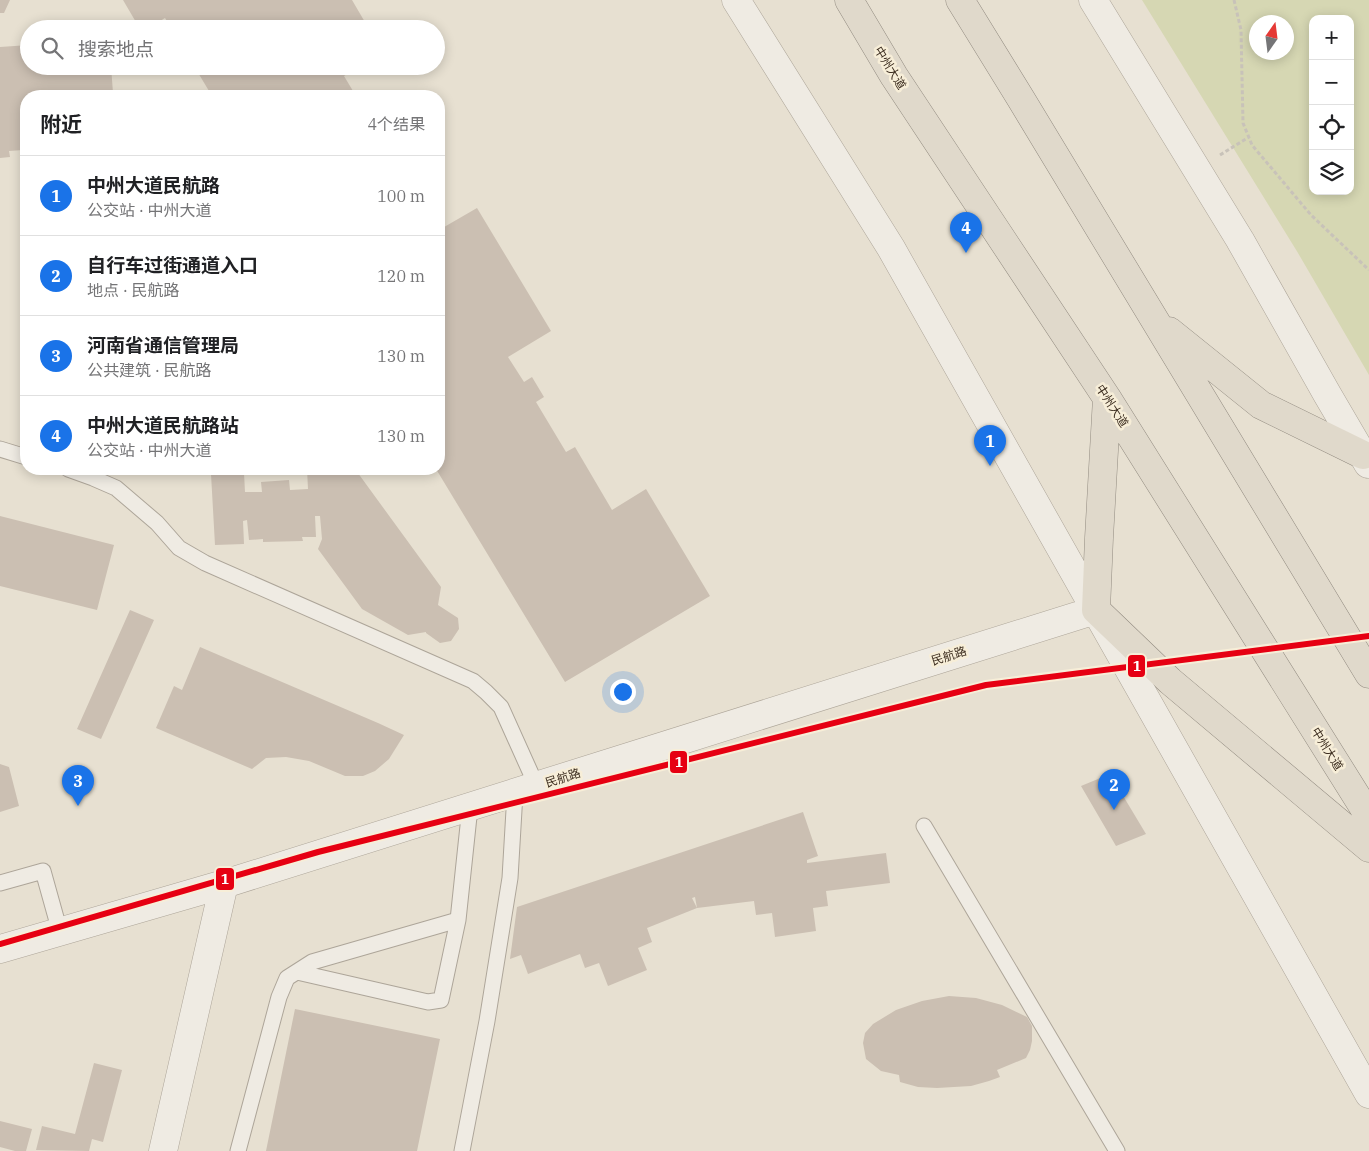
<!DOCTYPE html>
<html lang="zh">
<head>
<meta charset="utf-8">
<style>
	body { margin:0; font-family:"IBM Plex Serif","Noto Sans SC",serif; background:#f6f6f6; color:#202124 }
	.controls { position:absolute; right:15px; top:15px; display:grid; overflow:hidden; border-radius:10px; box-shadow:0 2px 12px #0003 }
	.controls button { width:45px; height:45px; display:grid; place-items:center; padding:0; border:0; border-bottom:1px solid #e0e0e0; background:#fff; color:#202124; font:25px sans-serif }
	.compass { position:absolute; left:1249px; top:15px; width:45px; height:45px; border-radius:50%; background:#fff; box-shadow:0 2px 12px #0003; rotate:14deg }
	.you { position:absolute; left:622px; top:691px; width:18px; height:18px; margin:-12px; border:4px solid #fff; border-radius:50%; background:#1a73e8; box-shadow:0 0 0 8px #1a73e833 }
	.badge { display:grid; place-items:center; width:32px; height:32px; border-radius:50%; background:#1a73e8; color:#fff; font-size:16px; font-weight:700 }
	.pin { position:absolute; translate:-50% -41px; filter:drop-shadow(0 1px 2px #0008) }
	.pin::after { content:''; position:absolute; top:26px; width:18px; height:15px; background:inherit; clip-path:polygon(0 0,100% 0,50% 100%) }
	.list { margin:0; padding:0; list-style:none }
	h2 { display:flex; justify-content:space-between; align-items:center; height:65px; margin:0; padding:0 20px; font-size:21px }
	h2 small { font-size:16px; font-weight:400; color:#757577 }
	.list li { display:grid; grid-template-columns:32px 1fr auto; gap:15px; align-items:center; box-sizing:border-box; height:80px; padding:0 20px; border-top:1px solid #e0e0e0 }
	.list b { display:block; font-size:19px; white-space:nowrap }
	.list p { margin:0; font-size:16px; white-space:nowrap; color:#757577 }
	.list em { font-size:16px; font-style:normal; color:#757577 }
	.icon { flex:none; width:28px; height:28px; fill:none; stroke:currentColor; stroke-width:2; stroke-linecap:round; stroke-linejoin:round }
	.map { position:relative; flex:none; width:1369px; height:1151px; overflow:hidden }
	.search { position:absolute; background:#fff; box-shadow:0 2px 12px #0003; left:20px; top:20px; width:425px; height:55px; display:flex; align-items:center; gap:12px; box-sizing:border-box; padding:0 18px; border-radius:28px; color:#757577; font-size:19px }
	.panel { position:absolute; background:#fff; box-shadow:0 2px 12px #0003; left:20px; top:90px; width:425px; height:385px; border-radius:20px }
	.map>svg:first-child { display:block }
</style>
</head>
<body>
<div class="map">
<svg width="1369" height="1151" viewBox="0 0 1369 1151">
	<rect width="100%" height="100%" fill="#e7e0d1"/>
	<path fill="#d6d7b3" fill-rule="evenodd" d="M1142 0H1369V375L1298 253ZM1313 19H1350V191H1313ZM1256 22H1286V52H1256Z"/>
	<path fill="#cbbfb2" d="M0 0H10L4 13H0Z
		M123 0H352L369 29H172L165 18 147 29H140Z
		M29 45V66H111L113 93 110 92 112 96H26V175H24L23 150 9 151 10 157 0 158V47Z
		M194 66H361L344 76 356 96H212Z
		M477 208 551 331 508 357 524 382 532 377 544 397 536 402 566 452 575 447 612 510 646 489 710 596 565 682 436 469H439V230Z
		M307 469H355L441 587 438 605 458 618 459 629 451 641 440 643 426 633V632L408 635 362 609 318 549 322 539 320 516H315L316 537H302L303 541 263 542V539L249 540 247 520 243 521 244 544 215 545 211 474 244 473 245 492H262L261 482 289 480 290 490 308 489Z
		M0 516 114 545 97 610 0 586Z
		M130 610 154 620 101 739 77 729Z
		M200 647 378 723 404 735 389 759 375 771 363 776H345L309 761 286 757 266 758 252 769 156 728 174 686 182 690Z
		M0 764 9 767 19 806 0 812Z
		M1110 774 1146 834 1116 846 1081 786Z
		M803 812 818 856 807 860V863L886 853 890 883 826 891 828 906 813 908 816 931 775 937 772 913 756 915 754 901 697 908 695 897 692 898 697 908 647 928 652 942 638 948 647 970 608 986 599 963 585 968 580 954 528 974 521 955 510 959 517 907Z
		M949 996 976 998 1002 1005 1027 1017 1032 1026V1041L1030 1050 1026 1058 997 1070 1000 1077 989 1081 971 1086 937 1088 918 1087 900 1082 899 1075 881 1071 866 1059 863 1043 865 1033 873 1024 896 1010 922 1001Z
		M295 1009 440 1039 417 1151H266Z
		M94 1063 122 1070 103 1142 92 1139 89 1151 36 1150 42 1126 75 1134Z
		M0 1121 32 1129 26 1151H15L0 1147Z"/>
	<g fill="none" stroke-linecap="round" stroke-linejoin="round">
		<g stroke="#ada599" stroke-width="17">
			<path id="service" d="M0 449 26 457
				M68 469 93 478 116 488 157 523 179 548 205 563 473 681 486 692 501 707 537 787
				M924 826 1117 1151
				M0 883 43 871 60 932
				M297 972 428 1002 441 1000 458 920
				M238 1151 279 997 287 978 312 962 458 920 470 807
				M462 1151 487 1021 510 878 515 793"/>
		</g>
		<g stroke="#ada599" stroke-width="29">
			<path id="minor" d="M736 0 891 248 1369 1094
				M1093 0 1240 240 1327 394 1368 464
				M0 949 224 884 1096 610
				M163 1151 224 884"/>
		</g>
		<g stroke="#928b80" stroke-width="29">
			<path id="trunk" d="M849 0 894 76 1107 398 1369 816
				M960 0 1021 99 1369 674
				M1169 331 1261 405 1363 455
				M1107 398 1099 538 1096 610 1170 681 1369 848"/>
		</g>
		<path stroke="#c8c2b9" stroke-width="3" stroke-dasharray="4 2.5" stroke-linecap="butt" d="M1234 0 1241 30 1243 123 1252 145 1311 215 1369 270
			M1220 155 1249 137"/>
		<use href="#service" stroke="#efebe3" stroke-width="15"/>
		<use href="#minor" stroke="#efebe3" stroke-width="28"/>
		<use href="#trunk" stroke="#e0d9cb" stroke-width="28"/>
		<g stroke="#f7eed8" stroke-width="10">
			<path id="metro-1" d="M0 944 318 852 986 685 1369 636"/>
		</g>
		<use href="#metro-1" stroke="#e60012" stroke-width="6"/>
	</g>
	<g text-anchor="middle" stroke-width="5" stroke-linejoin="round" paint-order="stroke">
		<g font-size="12" fill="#3d2e20" stroke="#f7eed8">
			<text transform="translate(890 68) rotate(58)" y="4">中州大道</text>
			<text transform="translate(1112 406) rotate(57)" y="4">中州大道</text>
			<text transform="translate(949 656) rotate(-18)" y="4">民航路</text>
			<text transform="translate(1327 749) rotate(58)" y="4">中州大道</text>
			<text transform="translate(563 778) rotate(-18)" y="4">民航路</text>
		</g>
	</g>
	<g stroke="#f7eed8" stroke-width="2">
		<rect x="1127" y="654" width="19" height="24" rx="5" fill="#e60012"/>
		<rect x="669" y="750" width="19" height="24" rx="5" fill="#e60012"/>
		<rect x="215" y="867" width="20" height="24" rx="5" fill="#e60012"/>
	</g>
	<g font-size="14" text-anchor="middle" font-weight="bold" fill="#fff">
		<text x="1137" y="671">1</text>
		<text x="679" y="767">1</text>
		<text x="225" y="884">1</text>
	</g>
</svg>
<div class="controls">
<button>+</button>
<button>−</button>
<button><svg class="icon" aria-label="locate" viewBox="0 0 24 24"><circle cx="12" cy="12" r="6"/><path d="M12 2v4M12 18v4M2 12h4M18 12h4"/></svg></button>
<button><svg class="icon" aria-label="layers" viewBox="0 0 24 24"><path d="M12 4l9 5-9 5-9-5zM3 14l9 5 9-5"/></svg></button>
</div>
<svg class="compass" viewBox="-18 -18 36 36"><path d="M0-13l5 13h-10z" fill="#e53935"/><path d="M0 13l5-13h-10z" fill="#757577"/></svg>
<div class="you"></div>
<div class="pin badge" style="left:990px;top:466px">1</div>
<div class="pin badge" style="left:1114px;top:810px">2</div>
<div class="pin badge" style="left:78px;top:806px">3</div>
<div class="pin badge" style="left:966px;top:253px">4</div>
<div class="search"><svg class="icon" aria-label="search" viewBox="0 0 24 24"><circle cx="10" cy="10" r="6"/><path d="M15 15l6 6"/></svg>搜索地点</div>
<section class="panel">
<h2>附近<small>4个结果</small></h2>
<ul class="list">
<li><span class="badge">1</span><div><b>中州大道民航路</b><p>公交站 · 中州大道</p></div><em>100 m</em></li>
<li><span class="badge">2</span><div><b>自行车过街通道入口</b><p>地点 · 民航路</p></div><em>120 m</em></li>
<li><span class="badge">3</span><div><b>河南省通信管理局</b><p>公共建筑 · 民航路</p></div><em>130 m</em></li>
<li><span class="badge">4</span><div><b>中州大道民航路站</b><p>公交站 · 中州大道</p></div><em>130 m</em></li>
</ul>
</section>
</div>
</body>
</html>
